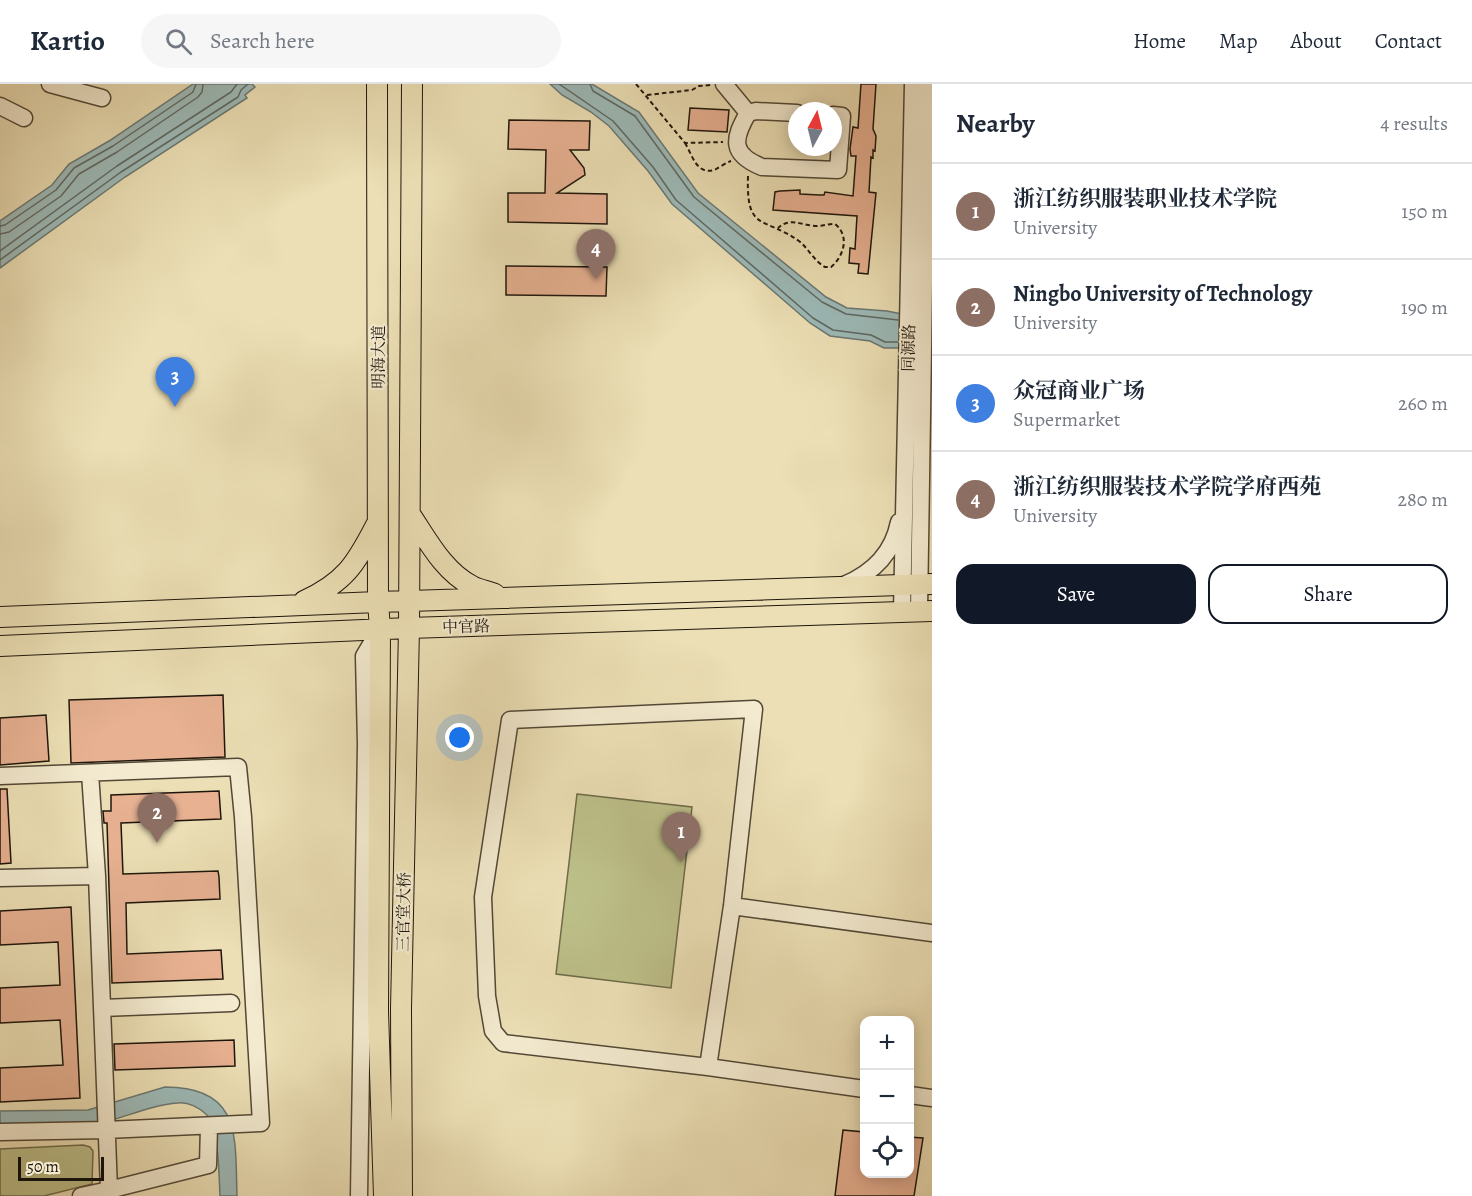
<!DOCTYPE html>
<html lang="en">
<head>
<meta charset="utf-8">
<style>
	body { margin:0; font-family:Alegreya,"Noto Serif SC",serif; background:#f6f6f7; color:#1f2937 }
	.controls { position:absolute; right:18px; bottom:18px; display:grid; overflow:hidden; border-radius:12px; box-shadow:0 3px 15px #0003 }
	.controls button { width:54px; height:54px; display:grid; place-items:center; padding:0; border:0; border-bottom:2px solid #e0e1e3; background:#fff; color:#1f2937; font:30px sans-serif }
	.compass { position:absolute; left:788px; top:18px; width:54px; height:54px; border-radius:50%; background:#fff; box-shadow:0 3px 15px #0003; rotate:7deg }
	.scale { position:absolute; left:18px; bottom:15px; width:86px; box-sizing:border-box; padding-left:6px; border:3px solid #1e160b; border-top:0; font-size:16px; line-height:21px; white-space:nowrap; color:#1e160b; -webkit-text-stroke:4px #f3eacf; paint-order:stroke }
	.you { position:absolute; left:460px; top:654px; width:21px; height:21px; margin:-15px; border:4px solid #fff; border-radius:50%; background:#1a73e8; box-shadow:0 0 0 9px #1a73e833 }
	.badge { display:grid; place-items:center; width:39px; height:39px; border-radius:50%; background:#111827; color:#fff; font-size:20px; font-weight:700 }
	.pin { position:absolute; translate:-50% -50px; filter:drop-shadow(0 2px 3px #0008) }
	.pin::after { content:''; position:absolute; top:32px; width:21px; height:18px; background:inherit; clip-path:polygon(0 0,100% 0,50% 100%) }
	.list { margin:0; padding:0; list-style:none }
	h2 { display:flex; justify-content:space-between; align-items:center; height:78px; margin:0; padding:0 24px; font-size:26px }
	h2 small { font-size:20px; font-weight:400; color:#747a83 }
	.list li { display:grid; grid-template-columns:39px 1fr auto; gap:18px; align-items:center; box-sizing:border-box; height:96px; padding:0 24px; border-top:2px solid #e0e1e3 }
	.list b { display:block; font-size:22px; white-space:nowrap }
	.list p { margin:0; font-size:20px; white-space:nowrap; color:#747a83 }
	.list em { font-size:20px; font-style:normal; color:#747a83 }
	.actions { display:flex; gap:12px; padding:18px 24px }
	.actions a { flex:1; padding:14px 0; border:2px solid #111827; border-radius:18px; text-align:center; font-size:21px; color:#111827 }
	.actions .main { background:#111827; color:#fff }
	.icon { flex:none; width:33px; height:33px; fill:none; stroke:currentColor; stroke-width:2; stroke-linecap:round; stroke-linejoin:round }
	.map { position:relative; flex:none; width:932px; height:1112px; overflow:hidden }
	header { display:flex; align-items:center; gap:36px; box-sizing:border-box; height:84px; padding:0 30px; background:#fff; border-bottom:2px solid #e0e1e3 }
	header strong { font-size:28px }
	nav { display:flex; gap:33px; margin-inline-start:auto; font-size:21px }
	.search { width:420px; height:54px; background:#f6f6f7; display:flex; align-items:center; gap:15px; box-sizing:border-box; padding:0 21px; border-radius:33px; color:#747a83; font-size:22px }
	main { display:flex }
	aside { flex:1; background:#fff }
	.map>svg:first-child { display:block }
</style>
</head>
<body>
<header>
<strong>Kartio</strong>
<div class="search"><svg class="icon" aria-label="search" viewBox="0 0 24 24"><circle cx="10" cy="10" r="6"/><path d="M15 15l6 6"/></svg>Search here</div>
<nav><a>Home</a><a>Map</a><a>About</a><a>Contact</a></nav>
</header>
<main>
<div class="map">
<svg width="932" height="1112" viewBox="0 0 932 1112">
	<rect width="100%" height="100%" fill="#ecdfb5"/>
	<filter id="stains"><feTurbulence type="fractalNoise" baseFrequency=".00333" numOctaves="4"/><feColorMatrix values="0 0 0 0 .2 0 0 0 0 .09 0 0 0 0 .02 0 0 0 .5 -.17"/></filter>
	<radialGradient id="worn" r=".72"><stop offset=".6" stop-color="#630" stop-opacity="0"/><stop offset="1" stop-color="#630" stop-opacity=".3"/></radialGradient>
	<path fill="#bdc08a" stroke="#6e6b4a" stroke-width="1.5" d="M577 710 692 723 671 904 556 890Z
		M83 1061 90 1063 93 1067 92 1100 44 1112H0V1065Z"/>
	<path fill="#9dbab8" stroke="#6a7873" stroke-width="1.5" d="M193 0H252L255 3 245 11 247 14 125 93 0 184V137L52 101 69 80 109 57Z
		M550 0H592L639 28 698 109 826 213 847 224 887 227 932 236V264H884L870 257 830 252 810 239 672 120 648 87 609 42 591 28 562 11Z
		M165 1003C242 1003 235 1053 237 1112H220C219 1094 219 1043 207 1031 199 1023 188 1018 178 1019 148 1021 118 1037 88 1042 64 1046 26 1041 0 1041V1027L88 1026Z"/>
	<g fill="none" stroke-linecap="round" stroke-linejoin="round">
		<path stroke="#5e6862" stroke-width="1.5" d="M559 0 613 37 653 83 676 116 813 234 833 246 871 251 885 258H898
			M590 0 593 7 635 32 694 113 822 218 846 230 898 236
			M0 142 5 141 56 106 74 84 113 62 193 8 196 0
			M0 150 9 148 61 112 79 90 117 68 198 13 202 8 203 0
			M0 167 117 82 231 8 237 0
			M0 176 121 88 238 13 241 6 248 0"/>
	</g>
	<path fill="#e7b192" stroke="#1e160b" stroke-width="1.5" d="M861 0H876L873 45 876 52 875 67 873 66V74L871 73 869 108 876 109 868 190 858 189 859 180 849 179 850 164 855 165 857 132 773 126 775 108 780 107 800 106V110L820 111H824L825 108 853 112 856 72H851L850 65 853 43 858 44Z
		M690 24 729 26 727 48 688 46Z
		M509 36 590 37 589 66H570L584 84 585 91 557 109 607 110V140L508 138V109H545L546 66 508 65Z
		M506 182 607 183 606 212 506 211Z
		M223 611 225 673 71 679 69 616Z
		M46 631 49 677 0 681V634Z
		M0 705H7L11 779 0 780Z
		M219 707 221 735 121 739 123 790 218 787 219 793 220 815 126 819 127 870 221 866 223 895 112 899 107 739H104L103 727H111V711Z
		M71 823 80 1014 0 1018V984L63 981 60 936 0 939V904L60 901 58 858 0 861V827Z
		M234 956 235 982 115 986 114 960Z
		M843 1046 864 1048V1089H909V1053L923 1054 914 1112H835Z"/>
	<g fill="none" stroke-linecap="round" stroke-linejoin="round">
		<g stroke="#524836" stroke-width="19">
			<path id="minor" d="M50 0 102 14
				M724 0 748 29
				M0 22 24 34
				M797 29 756 27 748 29C733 55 730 70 762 83L838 86 842 32 833 31
				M844 501C873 489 893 469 899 438
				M919 527 927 0
				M902 528 913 0
				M0 692 238 683 243 733 261 1039 106 1046 0 1048
				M0 794 97 792
				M732 822 932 849
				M102 924 231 919
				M708 983 732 822 754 625 510 636 483 813 487 912 493 947 503 959 708 983 864 1005
				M910 1011 932 1014
				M109 1106 208 1081 209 1042
				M81 1112 109 1106 97 792 90 689
				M359 1112 366 660 364 572 380 545"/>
		</g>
		<g stroke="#1e160b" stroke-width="22">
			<path id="major" d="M377 0 378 518 380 545 378 927 384 1112
				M410 430C427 455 443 487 472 502 479 506 488 507 495 510
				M304 517C345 498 356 480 376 441
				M0 533 378 518 932 500
				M0 562 409 544 932 527
				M402 1112 401 925 409 544 412 0"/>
		</g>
		<path stroke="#1e160b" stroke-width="2" stroke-dasharray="4.5 3" stroke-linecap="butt" d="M636 0 685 59 723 58
			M647 11 692 6 699 2 711 1
			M685 59C692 70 696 91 714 86 719 84 725 79 731 77
			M748 92C746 148 763 132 799 157 809 165 814 177 825 183H831C844 172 850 152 835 140 828 140 822 142 815 142 801 141 790 133 778 144"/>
		<use href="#minor" stroke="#f3eacf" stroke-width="16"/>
		<use href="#major" stroke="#ecdfb5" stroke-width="20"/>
	</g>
	<g text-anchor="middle" stroke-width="4.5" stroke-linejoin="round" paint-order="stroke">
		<g font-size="16" fill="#1e160b" stroke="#f3eacf">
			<text transform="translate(908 264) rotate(-89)" y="6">同源路</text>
			<text transform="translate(378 273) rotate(-90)" y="6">明海大道</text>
			<text transform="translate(466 542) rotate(-2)" y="6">中官路</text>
			<text transform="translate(403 828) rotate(-89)" y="6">三官堂大桥</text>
		</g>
	</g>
	<rect width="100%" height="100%" filter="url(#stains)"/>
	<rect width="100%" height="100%" fill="url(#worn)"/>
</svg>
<div class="controls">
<button>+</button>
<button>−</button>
<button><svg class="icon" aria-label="locate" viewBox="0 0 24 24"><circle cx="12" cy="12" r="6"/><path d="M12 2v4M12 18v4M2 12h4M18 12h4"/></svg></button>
</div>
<svg class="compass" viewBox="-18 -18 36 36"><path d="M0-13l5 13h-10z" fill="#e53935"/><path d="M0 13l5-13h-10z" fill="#747a83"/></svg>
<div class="scale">50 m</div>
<div class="you"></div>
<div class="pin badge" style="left:681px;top:778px;background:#8d6e63">1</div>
<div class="pin badge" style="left:157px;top:759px;background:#8d6e63">2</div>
<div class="pin badge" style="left:175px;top:323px;background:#3f7fe0">3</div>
<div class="pin badge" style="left:596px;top:195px;background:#8d6e63">4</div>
</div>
<aside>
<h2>Nearby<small>4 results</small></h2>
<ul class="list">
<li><span class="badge" style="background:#8d6e63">1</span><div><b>浙江纺织服装职业技术学院</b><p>University</p></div><em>150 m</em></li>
<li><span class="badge" style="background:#8d6e63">2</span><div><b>Ningbo University of Technology</b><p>University</p></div><em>190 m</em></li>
<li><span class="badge" style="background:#3f7fe0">3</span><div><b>众冠商业广场</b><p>Supermarket</p></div><em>260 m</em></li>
<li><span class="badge" style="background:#8d6e63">4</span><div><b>浙江纺织服装技术学院学府西苑</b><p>University</p></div><em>280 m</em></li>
</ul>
<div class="actions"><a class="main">Save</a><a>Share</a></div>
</aside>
</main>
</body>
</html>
